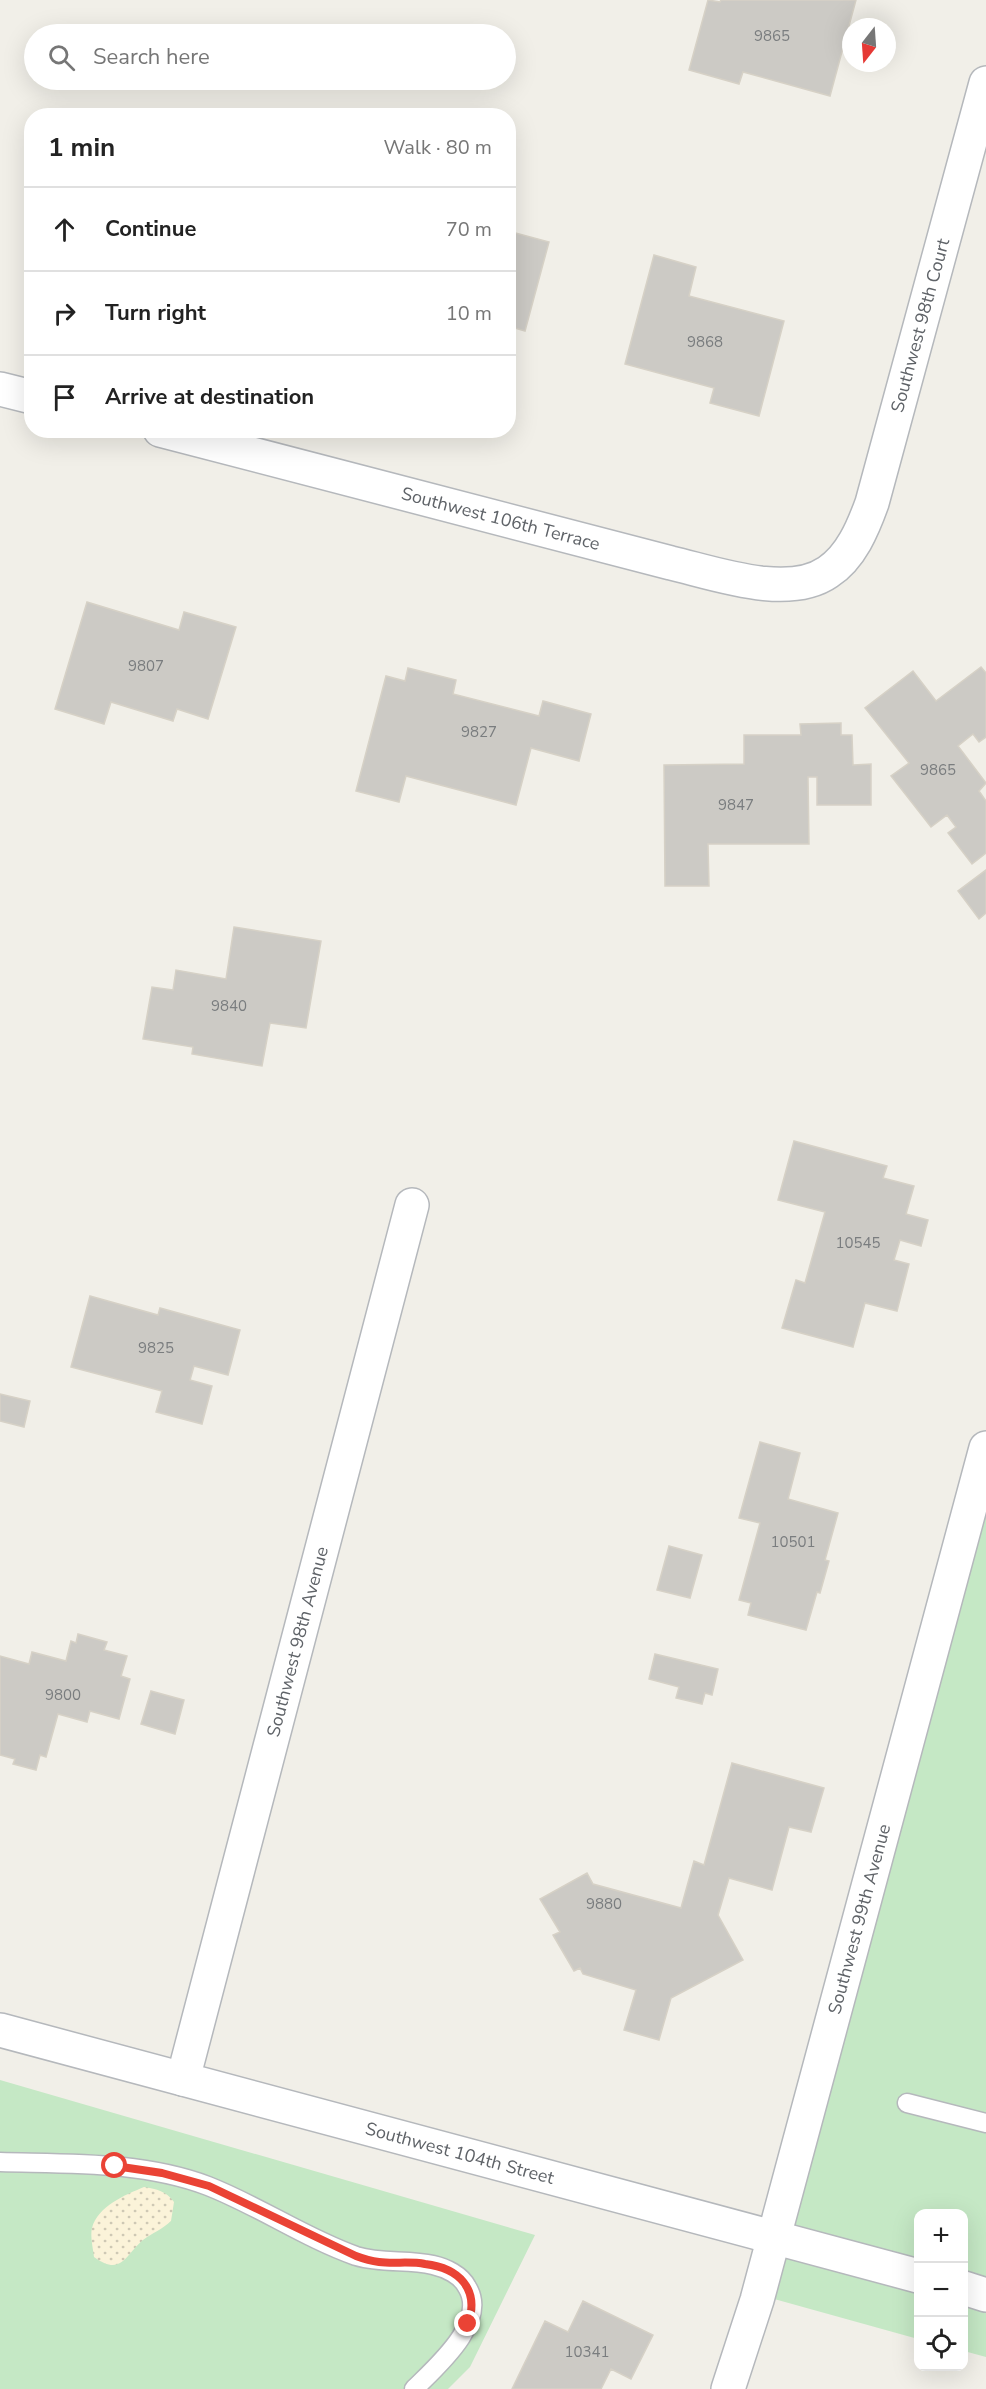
<!DOCTYPE html>
<html lang="en">
<head>
<meta charset="utf-8">
<style>
	body { margin:0; font-family:"Nunito Sans",sans-serif; background:#f2f2f2; color:#222 }
	.controls { position:absolute; right:18px; bottom:18px; display:grid; overflow:hidden; border-radius:12px; box-shadow:0 6px 24px #0002 }
	.controls button { width:54px; height:54px; display:grid; place-items:center; padding:0; border:0; border-bottom:2px solid #e0e0e0; background:#fff; color:#222; font:30px sans-serif }
	.compass { position:absolute; left:842px; top:18px; width:54px; height:54px; border-radius:50%; background:#fff; box-shadow:0 6px 24px #0002; rotate:197deg }
	.stop { position:absolute; width:18px; height:18px; margin:-14px; border:4px solid #ea4335; border-radius:50%; background:#fff }
	.stop.end { background:#ea4335; border-color:#fff; box-shadow:0 2px 6px #0008 }
	.list { margin:0; padding:0; list-style:none }
	h2 { display:flex; justify-content:space-between; align-items:center; height:78px; margin:0; padding:0 24px; font-size:26px }
	h2 small { font-size:20px; font-weight:400; color:#767676 }
	.list li { display:grid; grid-template-columns:39px 1fr auto; gap:18px; align-items:center; box-sizing:border-box; height:84px; padding:0 24px; border-top:2px solid #e0e0e0 }
	.list b { display:block; font-size:22px; white-space:nowrap }
	.list em { font-size:20px; font-style:normal; color:#767676 }
	.icon { flex:none; width:33px; height:33px; fill:none; stroke:currentColor; stroke-width:2; stroke-linecap:round; stroke-linejoin:round }
	.map { position:relative; flex:none; width:986px; height:2389px; overflow:hidden }
	.search { position:absolute; background:#fff; box-shadow:0 6px 24px #0002; left:24px; top:24px; width:492px; height:66px; display:flex; align-items:center; gap:15px; box-sizing:border-box; padding:0 21px; border-radius:33px; color:#767676; font-size:22px }
	.panel { position:absolute; background:#fff; box-shadow:0 6px 24px #0002; left:24px; top:108px; width:492px; height:330px; border-radius:24px }
	.map>svg:first-child { display:block }
</style>
</head>
<body>
<div class="map">
<svg width="986" height="2389" viewBox="0 0 986 2389">
	<defs>
		<pattern id="sand-dots" width="8" height="8" patternUnits="userSpaceOnUse" patternTransform="scale(1.5)"><rect width="8" height="8" fill="#fbf3d9"/><path d="M2 2h.1M6 6h.1" fill="none" stroke="#cec8b4" stroke-width="1.8" stroke-linecap="round"/></pattern>
	</defs>
	<rect width="100%" height="100%" fill="#f1efe8"/>
	<path fill="#c5e8c5" d="M986 1489V2357L964 2351V2214H918V2339L767 2297Z
		M0 2080 535 2235 470 2367 448 2389H0Z"/>
	<path fill="url(#sand-dots)" d="M144 2187C157 2189 166 2191 174 2202L171 2221C163 2229 152 2233 143 2240 125 2255 122 2277 94 2257 93 2248 90 2236 92 2228 98 2206 125 2195 144 2187Z"/>
	<path fill="#cccac5" stroke="#d6d1c6" stroke-width="1.5" d="M708 0 720 2 721 0H856L830 96 743 72 739 84 689 70Z
		M508 231 549 242 525 331 508 326Z
		M654 255 696 267 689 296 784 321 759 416 710 403 714 388 625 364Z
		M87 602 179 630 184 612 236 627 208 719 177 709 173 721 111 702 104 724 55 709Z
		M981 667 986 673V737L979 742 973 734 958 746 986 783 979 791 986 801V853L972 864 948 833 956 827 947 815 931 827 891 776 909 763 865 708 913 671 936 701Z
		M408 668 456 680 453 694 539 716 543 701 591 714 579 761 531 748 516 805 406 776 399 802 356 791 386 676 405 681Z
		M841 723V735H852L853 765 871 764V805H817V777H808L809 844H708L709 886H665L664 765 744 764V735H801L800 724Z
		M986 870V913L979 919 958 891Z
		M234 927 321 941 306 1028 270 1023 262 1066 192 1054 193 1047 143 1039 152 987 173 990 176 970 226 979Z
		M794 1141 887 1166 883 1178 914 1186 906 1214 928 1220 921 1246 900 1240 894 1260 909 1264 897 1311 865 1303 853 1347 782 1328 796 1280 805 1283 825 1212 778 1200Z
		M90 1296 158 1315 160 1308 240 1330 228 1375 194 1366 190 1380 212 1386 202 1424 156 1412 162 1391 71 1367Z
		M0 1394 30 1401 24 1427 0 1421Z
		M760 1442 800 1453 788 1499 838 1513 825 1560 829 1561 820 1593 817 1592 806 1630 748 1615 751 1603 739 1600 760 1523 739 1518Z
		M669 1546 702 1555 690 1598 657 1590Z
		M78 1634 107 1642 104 1650 127 1656 121 1676 130 1679 119 1719 90 1711 87 1722 58 1714 46 1757 40 1755 36 1770 13 1764 15 1759 0 1755V1656L29 1664 32 1652 66 1661 71 1641 76 1643Z
		M655 1654 718 1669 712 1695 705 1693 702 1704 676 1698 679 1687 649 1679Z
		M151 1691 184 1700 175 1734 141 1724Z
		M732 1763 824 1788 811 1832 789 1827 772 1890 729 1878 718 1915 743 1960 671 1998 659 2040 624 2030 636 1990 583 1974 580 1968 574 1971 553 1935 560 1932 540 1899 587 1873 593 1884 681 1908 694 1861 704 1865Z
		M583 2301 653 2335 631 2379 611 2369 601 2389H512L545 2321 568 2332Z"/>
	<g fill="none" stroke-linecap="round" stroke-linejoin="round">
		<g stroke="#b5b8bc" stroke-width="21">
			<path id="service" d="M907 2103 986 2123
				M0 2162C69 2164 142 2161 208 2186 259 2206 305 2238 356 2256 382 2264 408 2259 433 2265 446 2268 461 2275 467 2287 489 2322 436 2367 414 2389"/>
		</g>
		<g stroke="#b5b8bc" stroke-width="36">
			<g id="minor">
				<path d="M0 389 32 397"/>
				<path id="s1" d="M160 430 671 563C714 573 788 600 828 572 851 557 863 528 872 503L986 83"/>
				<path id="s2" d="M183 2079 412 1205"/>
				<path id="s3" d="M728 2389 757 2300 986 1448"/>
			</g>
		</g>
		<g stroke="#b5b8bc" stroke-width="36">
			<g id="tertiary">
				<path id="s4" d="M0 2030 918 2276"/>
				<path d="M964 2288 986 2295"/>
			</g>
		</g>
		<use href="#service" stroke="#fff" stroke-width="18"/>
		<use href="#minor" stroke="#fff" stroke-width="33"/>
		<use href="#tertiary" stroke="#fff" stroke-width="33"/>
	</g>
	<g fill="none" stroke-linecap="round" stroke-linejoin="round">
		<path stroke="#ea4335" stroke-width="8" d="M115 2166 162 2173 209 2186 356 2256C364 2259 371 2261 379 2262 394 2264 410 2261 425 2264 459 2268 480 2289 468 2324"/>
	</g>
	<g text-anchor="middle" stroke-width="4.5" stroke-linejoin="round" paint-order="stroke">
		<g font-size="15" fill="#7a7d7f">
			<text x="772" y="41">9865</text>
			<text x="705" y="347">9868</text>
			<text x="146" y="671">9807</text>
			<text x="479" y="737">9827</text>
			<text x="938" y="775">9865</text>
			<text x="736" y="810">9847</text>
			<text x="229" y="1011">9840</text>
			<text x="858" y="1248">10545</text>
			<text x="156" y="1353">9825</text>
			<text x="793" y="1547">10501</text>
			<text x="63" y="1700">9800</text>
			<text x="604" y="1909">9880</text>
			<text x="587" y="2357">10341</text>
		</g>
		<g font-size="18" fill="#5f6368" stroke="#fff">
			<text dy="6" stroke="none"><textPath href="#s1" startOffset="957">Southwest 98th Court</textPath></text>
			<text dy="6" stroke="none"><textPath href="#s1" startOffset="352">Southwest 106th Terrace</textPath></text>
			<text dy="6" stroke="none"><textPath href="#s2" startOffset="452">Southwest 98th Avenue</textPath></text>
			<text dy="6" stroke="none"><textPath href="#s3" startOffset="488">Southwest 99th Avenue</textPath></text>
			<text dy="6" stroke="none"><textPath href="#s4" startOffset="476">Southwest 104th Street</textPath></text>
		</g>
	</g>
</svg>
<div class="controls">
<button>+</button>
<button>−</button>
<button><svg class="icon" aria-label="locate" viewBox="0 0 24 24"><circle cx="12" cy="12" r="6"/><path d="M12 2v4M12 18v4M2 12h4M18 12h4"/></svg></button>
</div>
<svg class="compass" viewBox="-18 -18 36 36"><path d="M0-13l5 13h-10z" fill="#e53935"/><path d="M0 13l5-13h-10z" fill="#767676"/></svg>
<div class="stop" style="left:115px;top:2166px"></div>
<div class="stop end" style="left:468px;top:2324px"></div>
<div class="search"><svg class="icon" aria-label="search" viewBox="0 0 24 24"><circle cx="10" cy="10" r="6"/><path d="M15 15l6 6"/></svg>Search here</div>
<section class="panel">
<h2>1 min<small>Walk · 80 m</small></h2>
<ul class="list">
<li><svg class="icon" aria-label="ahead" viewBox="0 0 24 24"><path d="M12 20V5M6 11l6-6 6 6"/></svg><div><b>Continue</b></div><em>70 m</em></li>
<li><svg class="icon" aria-label="right" viewBox="0 0 24 24"><path d="M7 20v-9h11M14 6l5 5-5 5"/></svg><div><b>Turn right</b></div><em>10 m</em></li>
<li><svg class="icon" aria-label="arrive" viewBox="0 0 24 24"><path d="M6 21V4h12l-3 4 3 4H6"/></svg><div><b>Arrive at destination</b></div></li>
</ul>
</section>
</div>
</body>
</html>
